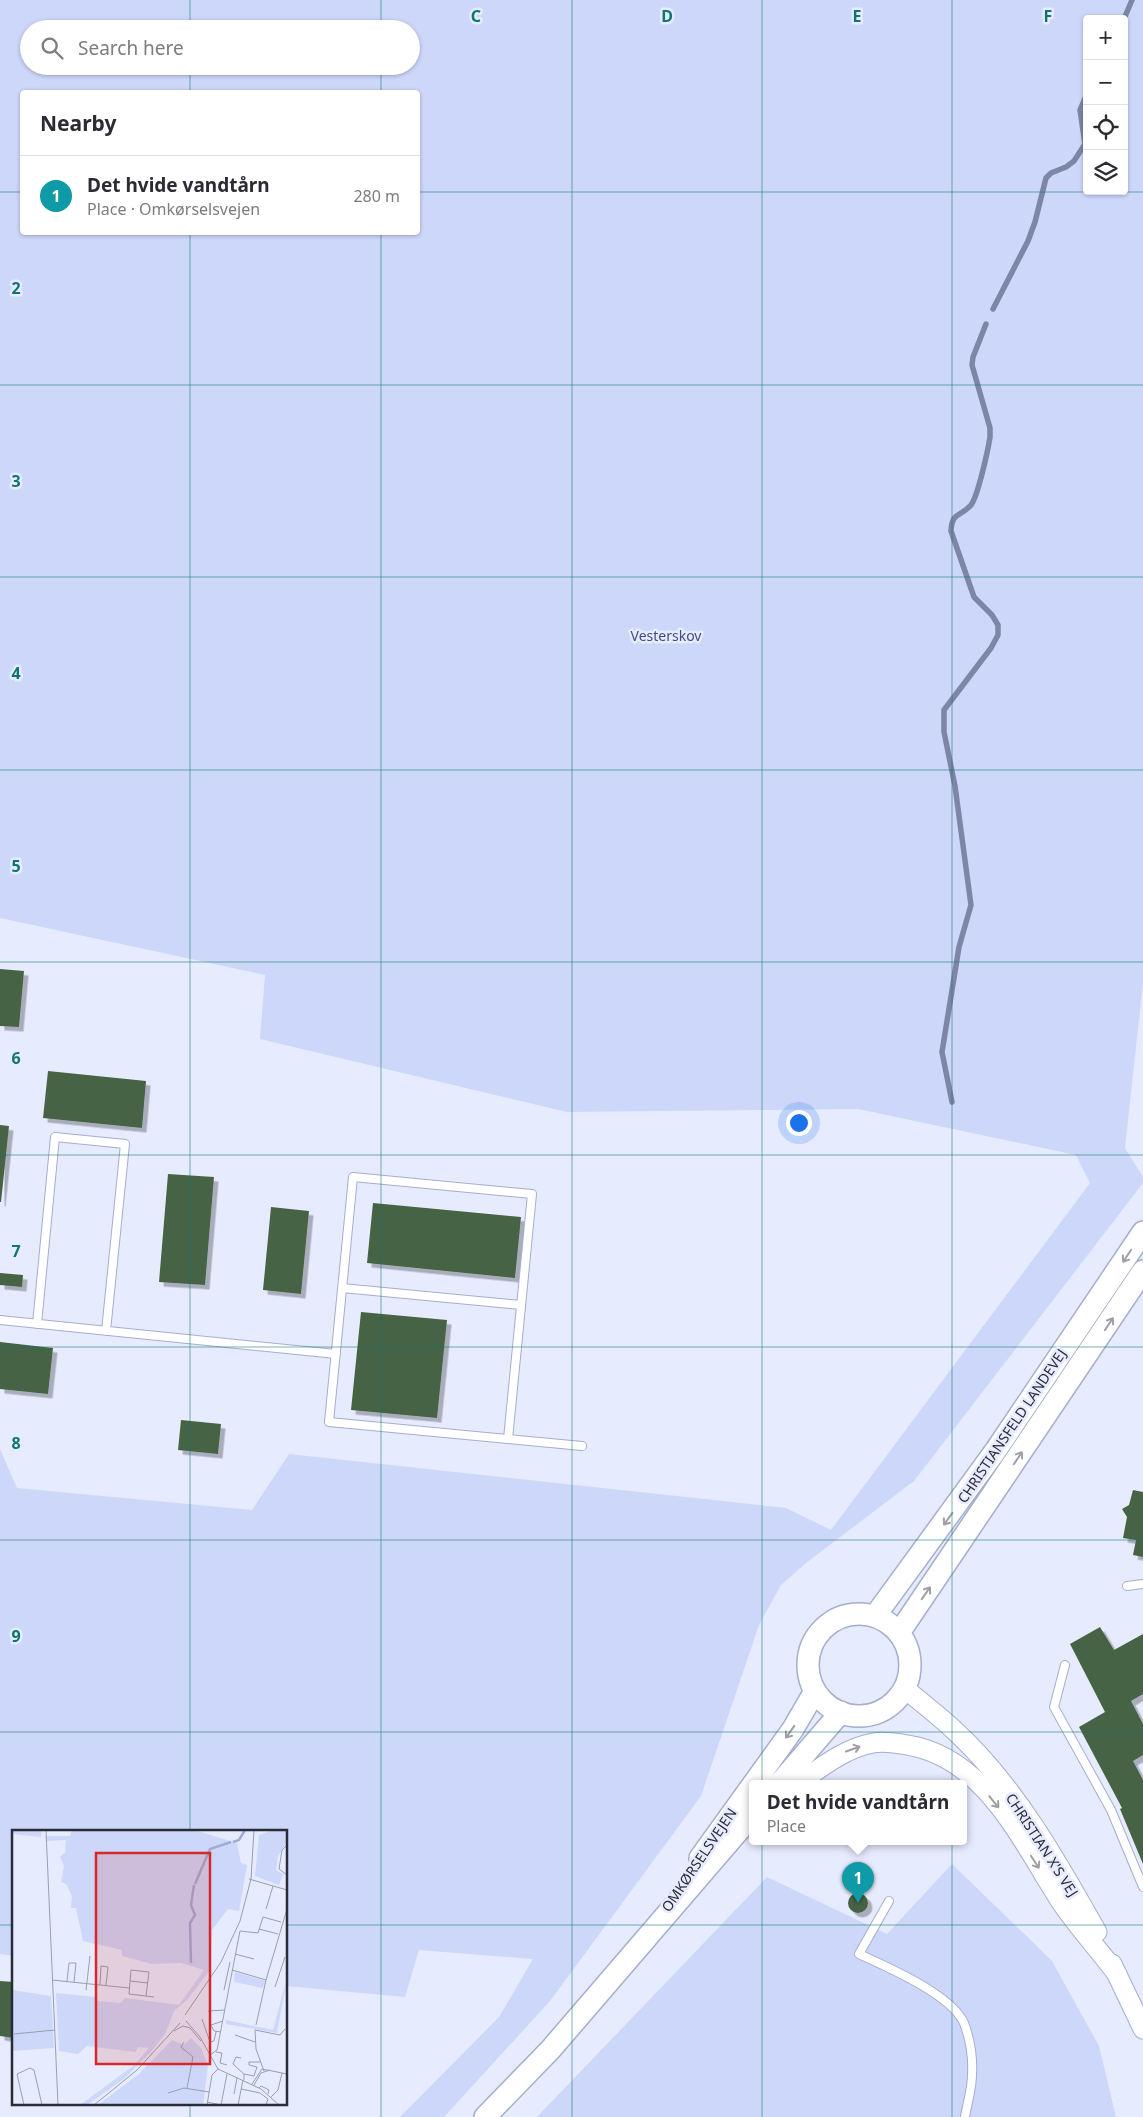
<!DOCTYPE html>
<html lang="en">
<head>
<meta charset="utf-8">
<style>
	body { margin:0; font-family:"Noto Sans",sans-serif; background:#f2f2f3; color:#2b2b33 }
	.controls { position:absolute; right:15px; top:15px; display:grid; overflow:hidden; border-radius:5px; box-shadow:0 1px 4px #0004 }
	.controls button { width:45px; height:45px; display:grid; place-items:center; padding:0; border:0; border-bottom:1px solid #e1e1e2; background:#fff; color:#2b2b33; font:25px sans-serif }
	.you { position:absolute; left:798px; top:1122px; width:18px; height:18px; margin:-12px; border:4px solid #fff; border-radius:50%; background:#1a73e8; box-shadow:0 0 0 8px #1a73e833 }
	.badge { display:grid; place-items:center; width:32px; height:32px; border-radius:50%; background:#0f766e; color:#fff; font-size:16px; font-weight:700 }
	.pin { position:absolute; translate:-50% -41px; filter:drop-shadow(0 1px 2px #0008) }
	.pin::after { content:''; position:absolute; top:26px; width:18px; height:15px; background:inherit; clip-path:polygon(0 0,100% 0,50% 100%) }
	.popup { position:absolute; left:749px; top:1780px; width:218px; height:65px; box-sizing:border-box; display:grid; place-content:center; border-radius:5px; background:#fff; filter:drop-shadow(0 1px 4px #0005); font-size:16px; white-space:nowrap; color:#7c7c81 }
	.popup b { font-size:19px; color:#2b2b33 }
	.popup::after { content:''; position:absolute; left:50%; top:100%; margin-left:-10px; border:10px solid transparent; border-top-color:#fff }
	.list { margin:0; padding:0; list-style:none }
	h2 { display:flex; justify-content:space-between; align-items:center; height:65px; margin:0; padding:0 20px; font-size:21px }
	h2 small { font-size:16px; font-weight:400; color:#7c7c81 }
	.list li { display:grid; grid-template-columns:32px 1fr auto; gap:15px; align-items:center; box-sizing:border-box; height:80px; padding:0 20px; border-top:1px solid #e1e1e2 }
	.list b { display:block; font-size:19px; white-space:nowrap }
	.list p { margin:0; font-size:16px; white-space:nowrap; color:#7c7c81 }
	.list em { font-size:16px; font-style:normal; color:#7c7c81 }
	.icon { flex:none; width:28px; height:28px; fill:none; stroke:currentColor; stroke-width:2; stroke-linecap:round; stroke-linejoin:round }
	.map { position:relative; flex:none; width:1143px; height:2117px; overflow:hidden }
	.search { position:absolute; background:#fff; box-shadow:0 1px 4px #0004; left:20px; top:20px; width:400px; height:55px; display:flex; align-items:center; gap:12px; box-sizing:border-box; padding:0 18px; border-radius:28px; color:#7c7c81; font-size:19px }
	.panel { position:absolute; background:#fff; box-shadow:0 1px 4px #0004; left:20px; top:90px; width:400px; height:145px; border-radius:5px }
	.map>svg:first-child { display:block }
</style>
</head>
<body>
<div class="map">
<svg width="1143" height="2117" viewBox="0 0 1143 2117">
	<defs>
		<filter id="shadow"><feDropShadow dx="4.5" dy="4.5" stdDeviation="0" flood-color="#0004"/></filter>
	</defs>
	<rect width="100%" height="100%" fill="#e6ebfe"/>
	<path fill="#cdd7fa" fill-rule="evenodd" d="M0 0H1143V983L1125 1148 1143 1177V1183L914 1481 806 1563 781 1585 759 1625 701 1796 550 2001 444 2117H400L499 2017 533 1959 419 1950 405 1997 286 1986V1831H14V1956L0 1954V1449L17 1488 252 1510 289 1454 786 1508 831 1530 1090 1183 1076 1155 858 1109 567 1112 260 1039 265 975 0 918ZM1087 19H1124V191H1087ZM29 29H411V66H29ZM22 92H418V232H22Z
		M952 1864 1052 1961 1099 2046 1116 2117H537L767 1877 887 1934Z"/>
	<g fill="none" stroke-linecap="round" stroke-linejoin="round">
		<path stroke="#7d86a7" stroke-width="5.5" d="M1124 19 1132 0
			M993 309 1028 241 1035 222 1046 178 1051 173 1066 167 1074 161 1085 144 1080 110 1086 96 1087 86
			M952 1102 942 1052 959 947 971 905 955 786 944 732V710L991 648 998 635V625L992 615 974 597 951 531C952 511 961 517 971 505 978 496 988 450 990 437V428L972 365 973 357 986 324"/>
	</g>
	<path fill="#466445" filter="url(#shadow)" d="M0 969 24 971 19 1027 0 1026Z
		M48 1071 146 1081 142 1128 43 1118Z
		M0 1125 9 1126 1 1202H0Z
		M168 1174 214 1177 205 1285 159 1282Z
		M373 1203 521 1217 515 1278 367 1263Z
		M271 1207 309 1211 301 1294 263 1290Z
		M0 1273 23 1275 22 1287 0 1285Z
		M361 1312 447 1320 437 1418 351 1410Z
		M0 1342 53 1348 48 1394 0 1389Z
		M181 1420 221 1424 218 1454 178 1450Z
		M1133 1490 1143 1492V1557L1133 1555 1136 1540 1123 1538 1127 1517 1122 1509 1129 1505Z
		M1100 1627 1114 1650 1143 1634V1694L1131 1701 1143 1724V1755L1133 1761 1143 1780V1864L1120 1809 1122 1808 1079 1727 1105 1712 1070 1644Z
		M848 1903a10 10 0 1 1 20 0a10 10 0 1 1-20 0Z
		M0 1981 14 1982V2038L0 2036Z"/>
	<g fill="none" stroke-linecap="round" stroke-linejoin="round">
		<g stroke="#a5aecc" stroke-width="10">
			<path id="service" d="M342 1288 521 1305
				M0 1320 336 1354
				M37 1324 55 1137 125 1144 106 1331
				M508 1439 532 1194 353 1177 329 1422 582 1446
				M1127 1586 1143 1584
				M1065 1665 1054 1707 1111 1810 1143 1887
				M889 1901 859 1954C887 1967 951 1994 964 2023 970 2039 973 2058 972 2075 972 2089 967 2104 965 2117"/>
		</g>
		<g stroke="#a5aecc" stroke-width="21">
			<path id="tertiary" d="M904 1688C921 1702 938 1715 954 1730 1015 1786 1057 1861 1097 1932
				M797 1784C822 1767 843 1749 873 1743 884 1741 896 1743 907 1745 985 1757 1022 1842 1061 1902 1078 1927 1099 1950 1117 1974
				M1112 1964 1143 2029"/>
		</g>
		<g stroke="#a5aecc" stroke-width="24">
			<path id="secondary" d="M808 1665a51 51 0 1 1 102 0a51 51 0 1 1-102 0Z
				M875 1616 996 1450 1143 1232
				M899 1633 1143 1271
				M779 1784 841 1712
				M700 1858 793 1729 815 1691
				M485 2117 551 2049 753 1814"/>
		</g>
		<use href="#service" stroke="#fff" stroke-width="8"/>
		<use href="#tertiary" stroke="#fff" stroke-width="19"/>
		<use href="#secondary" stroke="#fff" stroke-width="21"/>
	</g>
	<defs><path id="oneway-shaft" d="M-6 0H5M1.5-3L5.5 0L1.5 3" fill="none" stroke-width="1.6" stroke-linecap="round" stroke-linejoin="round" transform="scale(1.25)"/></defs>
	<g stroke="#9fa0a5">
		<use href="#oneway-shaft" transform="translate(1127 1256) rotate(123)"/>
		<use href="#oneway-shaft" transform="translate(1109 1324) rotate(-56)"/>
		<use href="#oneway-shaft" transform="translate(1018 1458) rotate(-56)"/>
		<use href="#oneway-shaft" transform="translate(948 1519) rotate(126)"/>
		<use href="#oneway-shaft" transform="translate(926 1593) rotate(-55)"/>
		<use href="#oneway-shaft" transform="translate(790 1732) rotate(125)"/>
		<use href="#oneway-shaft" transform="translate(853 1749) rotate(-19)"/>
		<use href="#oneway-shaft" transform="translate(994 1802) rotate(51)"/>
		<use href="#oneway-shaft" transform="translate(1035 1862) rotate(57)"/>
	</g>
	<path fill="none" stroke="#0f766e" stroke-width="1" stroke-opacity="0.55" d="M190 0V29M381 0V29M572 0V2117M762 0V2117M952 0V2117M190 66V92M381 66V92M0 192H22M418 192H1143M190 232V1831M381 232V2117M0 385H1143M0 577H1143M0 770H1143M0 962H1143M0 1155H1143M0 1347H1143M0 1540H1143M0 1732H1143M0 1925H14M286 1925H1143M190 2103V2117"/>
	<g text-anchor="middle" stroke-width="5" stroke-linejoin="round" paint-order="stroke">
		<g font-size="14" fill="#404c83" stroke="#e6ebfe">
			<text x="666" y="641">Vesterskov</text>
		</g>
		<g font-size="14" fill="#292c38" stroke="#e6ebfe">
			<text transform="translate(1012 1426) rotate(-56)" y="5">CHRISTIANSFELD LANDEVEJ</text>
			<text transform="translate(1042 1845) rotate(57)" y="5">CHRISTIAN X'S VEJ</text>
			<text transform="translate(699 1860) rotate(-56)" y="5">OMKØRSELSVEJEN</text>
		</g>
	</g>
	<g transform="translate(12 1830)">
		<rect width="275" height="275" fill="#e6ebfe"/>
		<path d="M0 0H30L29 7 0 4ZM60 0H182L225 13 229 33 235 35 227 81 216 79 200 100 198 140 175 170 162 181 154 202 139 222 113 248 75 275H68L121 236 137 218 126 217 124 222 75 216 66 224 47 221 44 163 84 167 86 171 109 173 113 168 167 175 192 140 169 133 140 134 110 126V120L71 111 64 78H59L60 66 54 54 49 52 52 36 48 27 53 23 54 10 34 11 33 6H58ZM261 0H275V12L266 26 264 40 271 44 267 55 243 46 247 5ZM223 142 253 151 251 158 222 152ZM275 148 265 203 214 194V190L261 200ZM0 160 39 166 42 218 0 221ZM179 208 189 218 196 236 191 275H86L127 244 160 210 172 215Z" fill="#cdd7fa"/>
		<path fill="none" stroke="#a1acd6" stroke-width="2.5" d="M221 12 227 10 233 0M183 54 198 19 219 12M179 133 178 93 183 85 179 75 182 55"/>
		<path fill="none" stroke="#9a9faf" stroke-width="1" d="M34 0 46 275M275 15 270 20 267 39 275 45M237 49 275 60M254 79 261 56M247 99 266 104M223 124 242 129M220 140 254 150 275 79M40 150 117 158M55 151 57 133H64L62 152M118 151 136 153M88 155 89 136 96 137 94 155M263 157 273 127M74 160 78 126M212 160 218 132M134 166 137 142 119 140 117 164 142 167M196 181 213 180M173 185 209 132 228 91 239 49 242 0M190 189 198 212 202 211 204 202M174 191 188 207 206 239 249 259 267 275M244 195 254 150M162 201 171 196 178 198 189 211M209 202 202 201 199 195 211 191M2 204 43 200M223 205 243 212M172 212 169 217 181 227 175 258M204 222 210 223 208 233 215 235M198 225 205 220 228 101 246 103 251 87 269 92M229 228 224 227 221 234 232 244V250M245 237 237 235V232H248M252 241 244 219 243 200 268 205 273 199M232 244 242 246 245 237M240 254 250 239 275 244M242 255 249 243 258 240M247 258 249 256 257 260 256 264M229 259 248 263 256 269 254 275M156 263 172 258 197 262M222 264 225 248M259 267 266 260 270 243M195 272 209 275 215 244M12 275 5 244 18 238 22 240 30 275M82 275 125 240 168 193M195 275 200 245 206 239M226 275 231 250"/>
		<path fill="#d62828" fill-opacity="0.15" stroke="#d62828" stroke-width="2.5" d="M84 23H198V234H84Z"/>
		<rect width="275" height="275" fill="none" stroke="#292c38" stroke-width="2.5"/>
	</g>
	<g font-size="16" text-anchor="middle" font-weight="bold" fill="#0f766e" stroke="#e6ebfe" stroke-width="5" stroke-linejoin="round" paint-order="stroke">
		<text x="476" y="22">C</text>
		<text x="667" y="22">D</text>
		<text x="857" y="22">E</text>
		<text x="1048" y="22">F</text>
		<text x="16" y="294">2</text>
		<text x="16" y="487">3</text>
		<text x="16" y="679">4</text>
		<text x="16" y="872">5</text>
		<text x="16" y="1064">6</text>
		<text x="16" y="1257">7</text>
		<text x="16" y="1449">8</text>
		<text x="16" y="1642">9</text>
	</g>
</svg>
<div class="controls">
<button>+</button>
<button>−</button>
<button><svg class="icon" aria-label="locate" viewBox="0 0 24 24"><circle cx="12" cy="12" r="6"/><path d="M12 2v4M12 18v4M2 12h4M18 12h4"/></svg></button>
<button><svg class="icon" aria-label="layers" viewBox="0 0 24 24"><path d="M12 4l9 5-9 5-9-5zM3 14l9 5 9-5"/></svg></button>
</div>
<div class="you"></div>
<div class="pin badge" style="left:858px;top:1903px;background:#0f9aa8">1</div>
<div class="popup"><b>Det hvide vandtårn</b>Place</div>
<div class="search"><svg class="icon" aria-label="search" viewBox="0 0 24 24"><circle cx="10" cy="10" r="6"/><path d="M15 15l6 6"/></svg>Search here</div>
<section class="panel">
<h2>Nearby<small></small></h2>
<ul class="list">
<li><span class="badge" style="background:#0f9aa8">1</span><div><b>Det hvide vandtårn</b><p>Place · Omkørselsvejen</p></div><em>280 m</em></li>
</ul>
</section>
</div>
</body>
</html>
